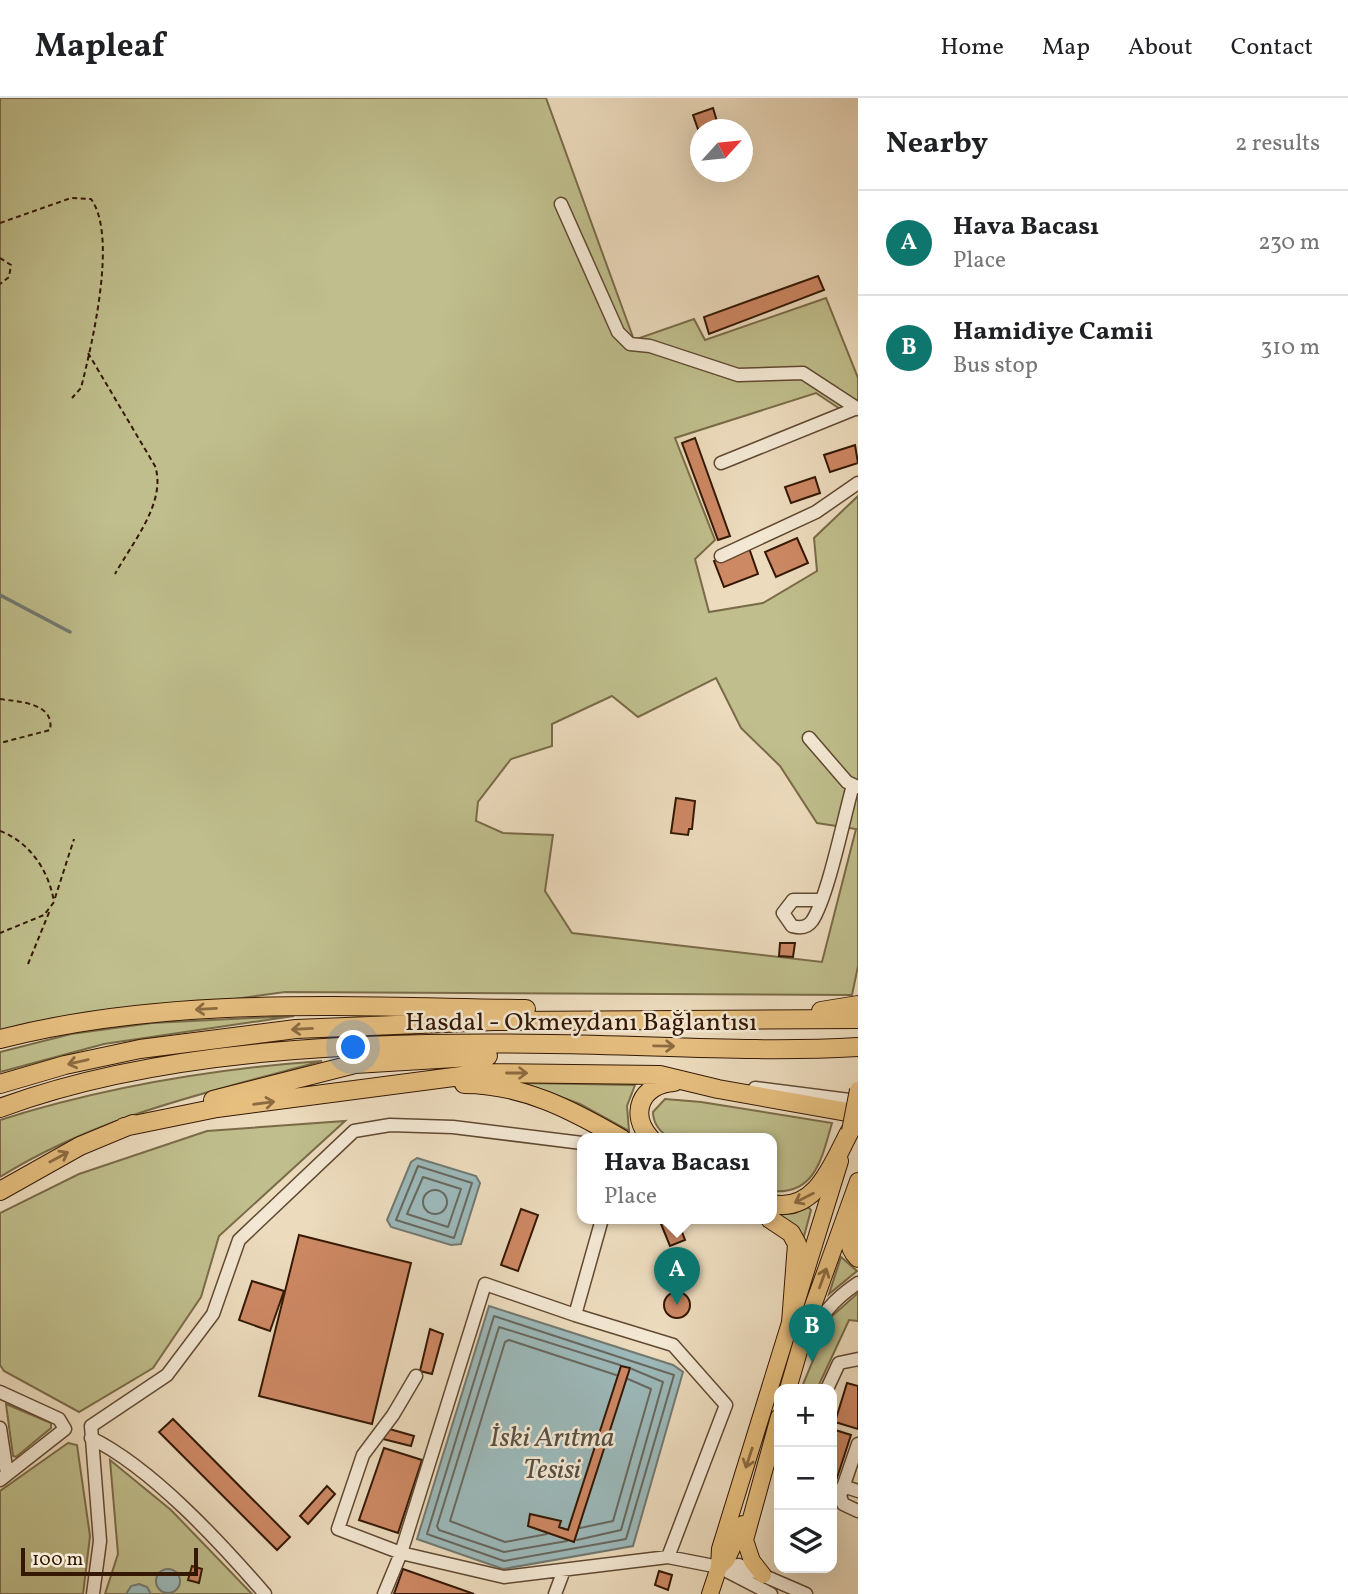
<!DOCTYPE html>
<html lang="en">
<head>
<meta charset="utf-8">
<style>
	body { margin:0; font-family:Vollkorn,serif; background:#f2f2f2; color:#202124 }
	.controls { position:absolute; right:21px; bottom:21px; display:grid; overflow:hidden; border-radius:14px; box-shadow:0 7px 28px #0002 }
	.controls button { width:63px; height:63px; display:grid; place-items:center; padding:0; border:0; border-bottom:2px solid #e0e0e0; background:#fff; color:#202124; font:35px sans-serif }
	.compass { position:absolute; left:690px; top:21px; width:63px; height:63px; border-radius:50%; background:#fff; box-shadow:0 7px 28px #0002; rotate:63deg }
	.scale { position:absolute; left:21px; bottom:18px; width:177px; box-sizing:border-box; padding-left:7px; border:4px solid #341804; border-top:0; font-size:19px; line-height:24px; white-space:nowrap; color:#341804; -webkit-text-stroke:5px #f3e8d4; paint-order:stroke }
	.you { position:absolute; left:354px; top:950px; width:24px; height:24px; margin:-18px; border:5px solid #fff; border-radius:50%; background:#1a73e8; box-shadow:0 0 0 10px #1a73e833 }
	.badge { display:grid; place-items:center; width:46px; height:46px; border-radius:50%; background:#0f766e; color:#fff; font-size:23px; font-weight:700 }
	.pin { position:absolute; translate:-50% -58px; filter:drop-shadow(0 2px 4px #0008) }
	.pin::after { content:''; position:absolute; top:37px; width:24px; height:21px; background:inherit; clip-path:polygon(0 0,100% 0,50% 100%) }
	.popup { position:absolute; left:577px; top:1035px; width:200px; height:91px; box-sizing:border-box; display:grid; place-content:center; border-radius:14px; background:#fff; filter:drop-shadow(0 2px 5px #0005); font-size:23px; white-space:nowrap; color:#757577 }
	.popup b { font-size:26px; color:#202124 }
	.popup::after { content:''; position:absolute; left:50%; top:100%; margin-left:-14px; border:14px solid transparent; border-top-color:#fff }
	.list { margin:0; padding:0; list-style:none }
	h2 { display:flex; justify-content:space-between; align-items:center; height:91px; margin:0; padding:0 28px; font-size:30px }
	h2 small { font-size:23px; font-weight:400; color:#757577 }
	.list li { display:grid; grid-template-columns:46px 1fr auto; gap:21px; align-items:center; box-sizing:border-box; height:105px; padding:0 28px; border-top:2px solid #e0e0e0 }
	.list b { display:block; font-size:26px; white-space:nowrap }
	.list p { margin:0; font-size:23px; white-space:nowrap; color:#757577 }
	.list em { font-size:23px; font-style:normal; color:#757577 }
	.icon { flex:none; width:38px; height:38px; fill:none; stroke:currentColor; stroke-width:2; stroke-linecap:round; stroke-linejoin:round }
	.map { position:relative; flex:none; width:858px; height:1496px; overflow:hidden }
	header { display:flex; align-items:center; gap:42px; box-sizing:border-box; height:98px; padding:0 35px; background:#fff; border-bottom:2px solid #e0e0e0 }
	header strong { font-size:33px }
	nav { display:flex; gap:38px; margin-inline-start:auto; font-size:24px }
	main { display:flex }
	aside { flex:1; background:#fff }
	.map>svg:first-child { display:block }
</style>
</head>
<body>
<header>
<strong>Mapleaf</strong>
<nav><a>Home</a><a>Map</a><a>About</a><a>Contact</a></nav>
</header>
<main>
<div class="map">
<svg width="858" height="1496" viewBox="0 0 858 1496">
	<rect width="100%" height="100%" fill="#ecdbbd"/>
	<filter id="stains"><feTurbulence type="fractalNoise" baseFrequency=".00286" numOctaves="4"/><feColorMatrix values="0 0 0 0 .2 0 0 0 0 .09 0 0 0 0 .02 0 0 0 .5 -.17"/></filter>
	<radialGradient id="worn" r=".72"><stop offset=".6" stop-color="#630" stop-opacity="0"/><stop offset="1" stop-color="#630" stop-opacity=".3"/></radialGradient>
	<path fill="#bfbe8c" stroke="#7a6b48" stroke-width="2" fill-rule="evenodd" d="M0 0H546L634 242 694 221 705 242 826 200 858 280V314L849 317 816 295 675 340 715 442 695 461 709 514 763 505 817 473 814 440 858 398V868L852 897 285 894 0 934ZM716 580 741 630 780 668 817 725 856 731 822 864 572 835 545 793 553 737 503 735 476 723 478 704 511 661 552 648V626L612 598 638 619Z
		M294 918 104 946 0 974V954L71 936 152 925Z
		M322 963C211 994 99 1017 0 1079V1022C105 989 212 971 322 963Z
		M523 985 635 987 627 1008 629 1033 580 1006Z
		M665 1001 701 1004 832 1025C822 1060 815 1097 772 1093V1041C752 1041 685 1046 671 1040 660 1035 653 1025 653 1014Z
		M345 1023 219 1138 201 1199 153 1270 79 1314 4 1273 0 1267V1115L79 1076 207 1033Z
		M808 1109 811 1112 803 1142 776 1117 795 1115Z
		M841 1159 857 1173 829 1196Z
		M858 1195V1223L849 1222 817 1291H801L831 1219Z
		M6 1306 51 1325V1330L16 1359 13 1358Z
		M68 1345 77 1347 90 1438 83 1496H0V1393Z
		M110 1362 171 1412 252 1496H105L118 1456Z"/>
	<path fill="#9cb9ba" stroke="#727971" stroke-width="2" d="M417 1060 476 1078 480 1085 461 1146 451 1147 391 1129 387 1122 411 1064Z
		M489 1208 673 1267 683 1274 633 1448 503 1471 417 1441Z
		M156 1483a12 12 0 1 1 24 0a12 12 0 1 1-24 0Z
		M139 1486 147 1489 151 1496H126L131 1488Z"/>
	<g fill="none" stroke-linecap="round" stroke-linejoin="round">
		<path stroke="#68685f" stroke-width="2" d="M418 1068 472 1085 454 1140 396 1122Z
			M423 1079 461 1091 448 1129 407 1116Z
			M423 1104a12 12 0 1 1 24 0a12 12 0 1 1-24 0Z
			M494 1218 674 1277 626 1441 504 1463 427 1436Z
			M580 1430 613 1423 651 1291 628 1281
			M547 1436 505 1444 450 1423 505 1244 509 1242 616 1277
			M577 1442 621 1432 663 1284 632 1271
			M567 1443 504 1454 439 1432 437 1428 499 1229 620 1267"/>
		<path stroke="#727971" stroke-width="3.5" d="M0 497 70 534"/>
	</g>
	<path fill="#cd8864" stroke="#341804" stroke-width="2" d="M713 10 718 27 699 34 693 17Z
		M818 178 824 192 709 236 704 219Z
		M695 340 730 438 718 442 682 345Z
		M855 347 858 365 830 374 824 357Z
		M815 379 820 395 791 405 785 389Z
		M797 440 808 465 776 479 765 454Z
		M749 450 758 476 724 489 714 463Z
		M676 700 695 703 692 731H689L688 737 671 735Z
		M780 845H795L793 859 779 858Z
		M521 1111 538 1117 518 1173 501 1167Z
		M659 1121H677L685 1142 670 1148Z
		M299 1137 411 1165 372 1326 259 1298Z
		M252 1183 284 1193 270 1233 239 1222Z
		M664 1207a13 13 0 1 1 26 0a13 13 0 1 1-26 0Z
		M430 1231 443 1236 432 1276 420 1273Z
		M621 1268 630 1270 574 1444 528 1428 530 1416 561 1423 559 1429 568 1432Z
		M847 1285 858 1288V1331L835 1324Z
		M173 1321 290 1439 277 1452 159 1334Z
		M386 1330 414 1338 411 1348 383 1341Z
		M832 1331 851 1337 832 1395Z
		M384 1350 422 1362 398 1435 359 1422Z
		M327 1388 335 1396 308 1426 300 1418Z
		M192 1468 202 1471 199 1485 188 1482Z
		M403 1471 474 1496H394Z
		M659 1473 672 1477 668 1492 655 1487Z"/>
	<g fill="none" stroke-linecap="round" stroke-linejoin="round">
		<g stroke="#624932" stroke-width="15">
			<path id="minor" d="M561 106 618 234 630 246 650 248 738 277 803 275 858 311
				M721 365 857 310
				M721 458 816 414 858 385
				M809 640 847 684 858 689
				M820 802H793L783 815 792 828C799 830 807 830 812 823 828 799 844 719 853 687
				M755 990 858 1003
				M602 1121 575 1217 485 1186 401 1455 504 1479 668 1459 719 1469 739 1467 806 1496
				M575 1217 673 1247 726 1307 668 1459
				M808 1245C819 1218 834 1201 858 1185
				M827 1291 839 1265 858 1261
				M0 1294 59 1321 65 1331 0 1382
				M0 1330 7 1376
				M91 1340C152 1370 220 1444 265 1496
				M858 1346 840 1398 843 1406 858 1413
				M843 1388 858 1393
				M719 1469 771 1496
				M93 1496 100 1443 91 1328 167 1277 213 1216 239 1142 354 1033 390 1027 453 1029 582 1045
				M384 1496 401 1455 338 1431 363 1357 393 1317 416 1278
				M555 1496 564 1472"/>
		</g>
		<g stroke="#341804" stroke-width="18">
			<path id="major" d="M788 1291 809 1219 858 1083
				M719 1469 727 1461 743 1426
				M763 1477 752 1463 745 1442 779 1319
				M710 1496 719 1469 720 1451 840 1063"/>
		</g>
		<g stroke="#341804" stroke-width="20">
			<path id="highway" d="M821 913 858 907
				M0 941C171 897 351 909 526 911
				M0 986 65 967 140 951 296 931 494 923 858 921
				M464 986C523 986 572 1012 622 1041
				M213 1002 355 966 488 958
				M0 1010C164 949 376 943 550 946 653 947 756 955 858 949
				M124 1029 217 1010 484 975 660 977 718 991 858 1016
				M651 1041C628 1016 641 986 674 984
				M0 1093 80 1048 133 1026
				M858 1101C853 1121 841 1143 858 1160
				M772 1106C817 1115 833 1064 850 1033
				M770 1121 791 1135 797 1146 791 1225"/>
		</g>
		<path stroke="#341804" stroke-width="2" stroke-dasharray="5 3.5" stroke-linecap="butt" d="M0 125 71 100 91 101C118 138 92 246 81 290L72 300
			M0 160 11 167 9 179 0 186
			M88 255 155 368C167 404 132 445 115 476
			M0 601C20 604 55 605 50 632L0 645
			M0 733C30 744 49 773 54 804L44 817 0 835
			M55 800 74 741
			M28 866 50 812"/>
		<use href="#minor" stroke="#f3e8d4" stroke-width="12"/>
		<use href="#major" stroke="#e6be7e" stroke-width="16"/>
		<use href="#highway" stroke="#e6be7e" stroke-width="18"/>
		<g stroke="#341804" stroke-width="18" stroke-linecap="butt">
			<path id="major-bridge" d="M850 1033 858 992"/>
		</g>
		<use href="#major-bridge" stroke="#e6be7e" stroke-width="16"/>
	</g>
	<defs><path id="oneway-shaft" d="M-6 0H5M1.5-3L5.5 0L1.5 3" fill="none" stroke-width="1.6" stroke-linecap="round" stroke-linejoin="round" transform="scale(1.75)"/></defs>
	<g stroke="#8d6b41">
		<use href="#oneway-shaft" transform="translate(206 911) rotate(177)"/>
		<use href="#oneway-shaft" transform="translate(302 931) rotate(177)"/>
		<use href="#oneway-shaft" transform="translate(664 948) rotate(1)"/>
		<use href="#oneway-shaft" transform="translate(78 964) rotate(167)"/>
		<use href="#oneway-shaft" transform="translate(517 975)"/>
		<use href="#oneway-shaft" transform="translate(264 1005) rotate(-7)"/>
		<use href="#oneway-shaft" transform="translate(59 1059) rotate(-28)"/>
		<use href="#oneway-shaft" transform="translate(804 1100) rotate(153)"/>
		<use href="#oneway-shaft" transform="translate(823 1180) rotate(-70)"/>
		<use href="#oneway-shaft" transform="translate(749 1360) rotate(108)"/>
	</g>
	<g text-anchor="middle" stroke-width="5" stroke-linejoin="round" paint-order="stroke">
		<g font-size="26" fill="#341804" stroke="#f3e8d4">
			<text x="581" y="932">Hasdal - Okmeydanı Bağlantısı</text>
		</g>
		<g font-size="28" font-style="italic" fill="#585044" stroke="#f3e8d4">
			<text x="552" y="1348">İski Arıtma<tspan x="552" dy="32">Tesisi</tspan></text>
		</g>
	</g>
	<rect width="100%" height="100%" filter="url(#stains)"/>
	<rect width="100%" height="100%" fill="url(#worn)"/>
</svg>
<div class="controls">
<button>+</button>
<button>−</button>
<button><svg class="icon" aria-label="layers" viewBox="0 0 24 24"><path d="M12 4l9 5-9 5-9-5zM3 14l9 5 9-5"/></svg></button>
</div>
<svg class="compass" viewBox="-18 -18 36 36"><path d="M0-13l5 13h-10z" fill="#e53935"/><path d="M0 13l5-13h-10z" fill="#757577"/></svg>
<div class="scale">100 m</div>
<div class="you"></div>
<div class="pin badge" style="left:677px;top:1207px">A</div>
<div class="popup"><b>Hava Bacası</b>Place</div>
<div class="pin badge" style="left:812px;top:1264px">B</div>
</div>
<aside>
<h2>Nearby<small>2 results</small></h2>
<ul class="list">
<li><span class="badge">A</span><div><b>Hava Bacası</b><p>Place</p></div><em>230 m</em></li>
<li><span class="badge">B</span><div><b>Hamidiye Camii</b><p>Bus stop</p></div><em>310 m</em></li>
</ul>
</aside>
</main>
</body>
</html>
